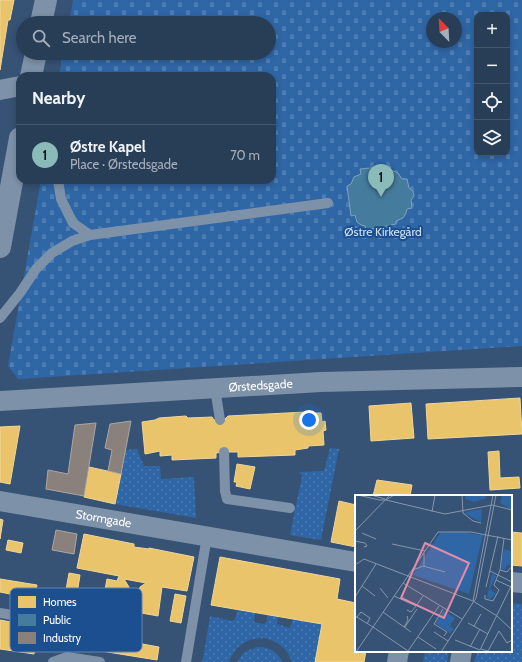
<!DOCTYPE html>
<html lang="en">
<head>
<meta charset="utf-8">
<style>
	body { margin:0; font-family:Cabin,sans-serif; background:#30455d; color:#f1f3f6 }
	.controls { position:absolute; right:12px; top:12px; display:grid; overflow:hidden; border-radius:8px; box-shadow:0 2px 6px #0003 }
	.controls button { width:36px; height:36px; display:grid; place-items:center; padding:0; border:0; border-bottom:1px solid #44576d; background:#283e57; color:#f1f3f6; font:20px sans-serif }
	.compass { position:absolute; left:426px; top:12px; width:36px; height:36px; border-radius:50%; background:#283e57; box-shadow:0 2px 6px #0003; rotate:336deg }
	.you { position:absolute; left:309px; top:420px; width:14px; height:14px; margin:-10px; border:3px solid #fff; border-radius:50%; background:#1a73e8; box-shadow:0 0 0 6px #1a73e833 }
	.badge { display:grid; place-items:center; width:26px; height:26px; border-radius:50%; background:#8bbbb9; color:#111; font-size:13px; font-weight:700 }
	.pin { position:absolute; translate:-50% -33px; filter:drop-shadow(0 1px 2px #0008) }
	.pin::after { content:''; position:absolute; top:21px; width:14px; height:12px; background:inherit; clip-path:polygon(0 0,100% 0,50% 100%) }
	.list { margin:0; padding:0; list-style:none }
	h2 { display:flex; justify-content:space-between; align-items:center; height:52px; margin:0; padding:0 16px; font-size:17px }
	h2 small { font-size:13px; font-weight:400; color:#a5aeba }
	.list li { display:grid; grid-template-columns:26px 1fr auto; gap:12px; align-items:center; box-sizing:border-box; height:60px; padding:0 16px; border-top:1px solid #44576d }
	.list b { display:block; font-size:15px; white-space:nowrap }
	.list p { margin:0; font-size:13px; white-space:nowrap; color:#a5aeba }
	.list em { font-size:13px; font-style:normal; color:#a5aeba }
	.icon { flex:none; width:22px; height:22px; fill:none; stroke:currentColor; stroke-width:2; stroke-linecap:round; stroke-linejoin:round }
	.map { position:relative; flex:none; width:522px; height:662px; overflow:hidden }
	.search { position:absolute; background:#283e57; box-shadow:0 2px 6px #0003; left:16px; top:16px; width:260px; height:44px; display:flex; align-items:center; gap:10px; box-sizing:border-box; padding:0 14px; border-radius:22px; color:#a5aeba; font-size:15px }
	.panel { position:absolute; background:#283e57; box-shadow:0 2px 6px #0003; left:16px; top:72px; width:260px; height:112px; border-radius:12px }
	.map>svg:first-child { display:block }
</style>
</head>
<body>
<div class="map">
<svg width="522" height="662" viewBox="0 0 522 662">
	<defs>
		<pattern id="grass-dots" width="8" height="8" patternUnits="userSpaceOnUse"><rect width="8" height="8" fill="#2f66a5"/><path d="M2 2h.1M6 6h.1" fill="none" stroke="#4e7db2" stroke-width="1.8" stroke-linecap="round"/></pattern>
		<pattern id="cemetery-stones" width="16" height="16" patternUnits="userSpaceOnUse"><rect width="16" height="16" fill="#2f66a5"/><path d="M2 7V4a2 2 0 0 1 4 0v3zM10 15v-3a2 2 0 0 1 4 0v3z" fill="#4e7db2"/></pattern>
	</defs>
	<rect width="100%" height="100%" fill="#365274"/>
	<path fill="url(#grass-dots)" d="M330 448 339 449 321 540 290 535 302 476 299 472 324 471Z
		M137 449 144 466H160L161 479 194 477 196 518 115 504 126 450Z
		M511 603 522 604V662H474L477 651H511Z
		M238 609 255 612 254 622 264 624 267 621V614L278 616 277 624 290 628 293 619 322 624 315 662H292C281 631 240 630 229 662H201L203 659 210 616 232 621 235 619Z
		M257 647C269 646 277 652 283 662H237L244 652Z
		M425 651H449L447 662H423Z"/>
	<path fill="url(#cemetery-stones)" fill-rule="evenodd" d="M73 0H522V346L18 379 8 366 41 180H272V76H59L63 53H269V23H69ZM477 15H507V153H477ZM432 18H456V42H432Z"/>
	<path fill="#e9c46a" stroke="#f0d697" d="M0 0H14L10 20H8L0 70Z
		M520 398 522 434 428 439 426 404Z
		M411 403 414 438 371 441 369 406Z
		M306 412 308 413H321L322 422 325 421 326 430 323 431 324 445 308 446V448L295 450V455L238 457V452H224L216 453V458L172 460V455L160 456V451L145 454 142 422 155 420 159 418 186 416 188 418 212 417 214 420H220L225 419 228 416Z
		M20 426 10 484 0 482V427Z
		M499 451 500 478 519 477 520 488 490 490 488 452Z
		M237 464 255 467 250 489 236 486 237 482H234Z
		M89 467 121 474 115 504 84 497Z
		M377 480 412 485 410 496H373Z
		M339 501 356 505V547L331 542Z
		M0 519 3 520 0 539Z
		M511 532 522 533V566L511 565Z
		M84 534 134 544V547L149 549V548L194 557 187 591 162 587 158 616 136 612 140 587 146 583 124 579 129 587 125 609 114 607 112 618 100 616 107 579 117 581 119 576 77 568Z
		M8 540 23 543 21 553 6 550Z
		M220 557 340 579 337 599 356 603V651H366L364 662H315L322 624 211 605Z
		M69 573 80 575 72 626 60 624Z
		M0 579 37 585 35 599 0 592Z
		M175 594 186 596 181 623 170 621Z
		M0 620 38 627 34 654 0 649Z
		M98 636 159 647 157 660 95 650Z"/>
	<path fill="#457b9d" stroke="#7da3ba" d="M390 166 391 170 398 173 402 179H407L409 188 413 191 414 196 411 200 412 208 407 209 406 213 403 218 396 221V224L366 230 365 226 361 225 357 222 355 215 351 216 347 186 351 184 354 177 361 174 360 169Z"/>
	<path fill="#8a817c" stroke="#ada7a3" d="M131 421 121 474 108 471 112 450 105 448 110 424Z
		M96 423 84 496 46 489 48 470 68 474 75 425Z
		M56 530 77 534 74 554 52 550Z"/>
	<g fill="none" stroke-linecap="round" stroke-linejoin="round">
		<path stroke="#7d92a8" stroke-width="10" d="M58 180 61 199 73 223 90 235
			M0 318 20 293 36 269 52 253 72 241 90 235 328 203
			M215 388 220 420
			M224 452 225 491 227 499 290 508
			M0 613 30 618
			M53 662 67 657 100 662
			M186 662 207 536"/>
		<g stroke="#7d92a8" stroke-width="20">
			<path d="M0 90 20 86"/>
			<path id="s1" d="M0 401 321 382 522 377"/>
			<path id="s2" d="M0 501 356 562"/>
			<path d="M511 582 522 583"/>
			<path d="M397 662 399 651"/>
			<path d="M460 662 462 651"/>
		</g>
		<path stroke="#7d92a8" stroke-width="22" d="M41 23 46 0
			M31 76 36 53
			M0 247 20 138"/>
	</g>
	<g text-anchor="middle" stroke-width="4" stroke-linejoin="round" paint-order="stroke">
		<g font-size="12" fill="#cfe3fa" stroke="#1b4f8f">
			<text x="383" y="236">Østre Kirkegård</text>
		</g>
		<g font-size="12" fill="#fff" stroke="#1b4f8f">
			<text dy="4" stroke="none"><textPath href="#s1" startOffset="261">Ørstedsgade</textPath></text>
			<text dy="4" stroke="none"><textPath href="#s2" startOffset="105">Stormgade</textPath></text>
		</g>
	</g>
	<g transform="translate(355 495)">
		<rect width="157" height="157" fill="#365274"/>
		<path d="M127 14 126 27 109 18 115 16ZM149 54 157 56V70H152L150 75 146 74V69ZM137 78 141 81 135 94 141 99 135 104 132 103ZM89 116 100 123 95 131 99 134 95 138 80 128Z" fill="#2f66a5"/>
		<path d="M147 0H157V15L145 8Z" fill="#2f66a5"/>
		<path d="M105 37 128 40 114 99 58 80 85 38Z" fill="#2f66a5"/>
		<path d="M110 0H132L130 4 119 7 110 4Z" fill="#2f66a5"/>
		<path fill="none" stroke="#8697ac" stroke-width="1" d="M3 0 24 5H31L39 0M16 0 30 4M107 0 108 18 118 26 126 28M31 5 90 19 137 10 157 15M77 17 80 0M0 36 35 0M7 38 21 44M0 46 10 48 12 51 9 52M37 49 70 56M69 58V71M0 70 9 64 118 106 142 121 157 135M58 75 68 71 90 77M145 75 152 77 157 71M135 76 157 87M141 85 156 92M48 88 107 124M7 91 20 101M131 92 143 41M25 93 33 103M130 100V104L138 106 144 95 139 90 145 75 149 43M39 101 61 111 56 117 52 115M0 102 21 69M118 106 138 0M61 111 68 101M84 111 53 156 18 132 83 37H116L157 45M88 114 79 129 92 137 89 141M28 117 56 137M0 121 18 132 1 157M2 122 6 117 15 123 12 129M113 128 133 139M119 131 126 119M49 132 53 125 52 121M50 132 62 114M79 137 93 146M63 142 81 154M100 145 125 155 157 89M115 152 125 134M126 154 133 156 144 136 152 148 157 145M86 157 121 103 141 0"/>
		<path fill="#e08cad" fill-opacity="0.15" stroke="#e08cad" stroke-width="2" d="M70 48 114 68 89 123 46 103Z"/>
		<rect width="157" height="157" fill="none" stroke="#fff" stroke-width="2"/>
	</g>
	<rect x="10" y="588" width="132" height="64" rx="6" fill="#1b4f8f" stroke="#5f84b1" stroke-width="1"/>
	<rect x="18" y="596" width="18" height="12" fill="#e9c46a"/>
	<rect x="18" y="614" width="18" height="12" fill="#457b9d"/>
	<rect x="18" y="632" width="18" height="12" fill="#8a817c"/>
	<g font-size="11" fill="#fff">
		<text x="43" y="606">Homes</text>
		<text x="43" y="624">Public</text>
		<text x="43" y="642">Industry</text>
	</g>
</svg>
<div class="controls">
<button>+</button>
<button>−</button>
<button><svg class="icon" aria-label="locate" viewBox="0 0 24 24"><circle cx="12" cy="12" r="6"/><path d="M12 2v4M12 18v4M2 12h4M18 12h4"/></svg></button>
<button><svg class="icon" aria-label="layers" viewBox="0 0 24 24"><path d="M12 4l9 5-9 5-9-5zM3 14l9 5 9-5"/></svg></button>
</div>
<svg class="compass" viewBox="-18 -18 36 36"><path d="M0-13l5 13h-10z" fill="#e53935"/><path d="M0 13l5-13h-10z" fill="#a5aeba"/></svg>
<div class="you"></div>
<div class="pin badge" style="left:381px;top:197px">1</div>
<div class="search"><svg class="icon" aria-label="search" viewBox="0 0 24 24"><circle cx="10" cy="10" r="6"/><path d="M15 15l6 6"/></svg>Search here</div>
<section class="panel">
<h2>Nearby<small></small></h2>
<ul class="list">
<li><span class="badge">1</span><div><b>Østre Kapel</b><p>Place · Ørstedsgade</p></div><em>70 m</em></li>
</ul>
</section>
</div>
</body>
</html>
